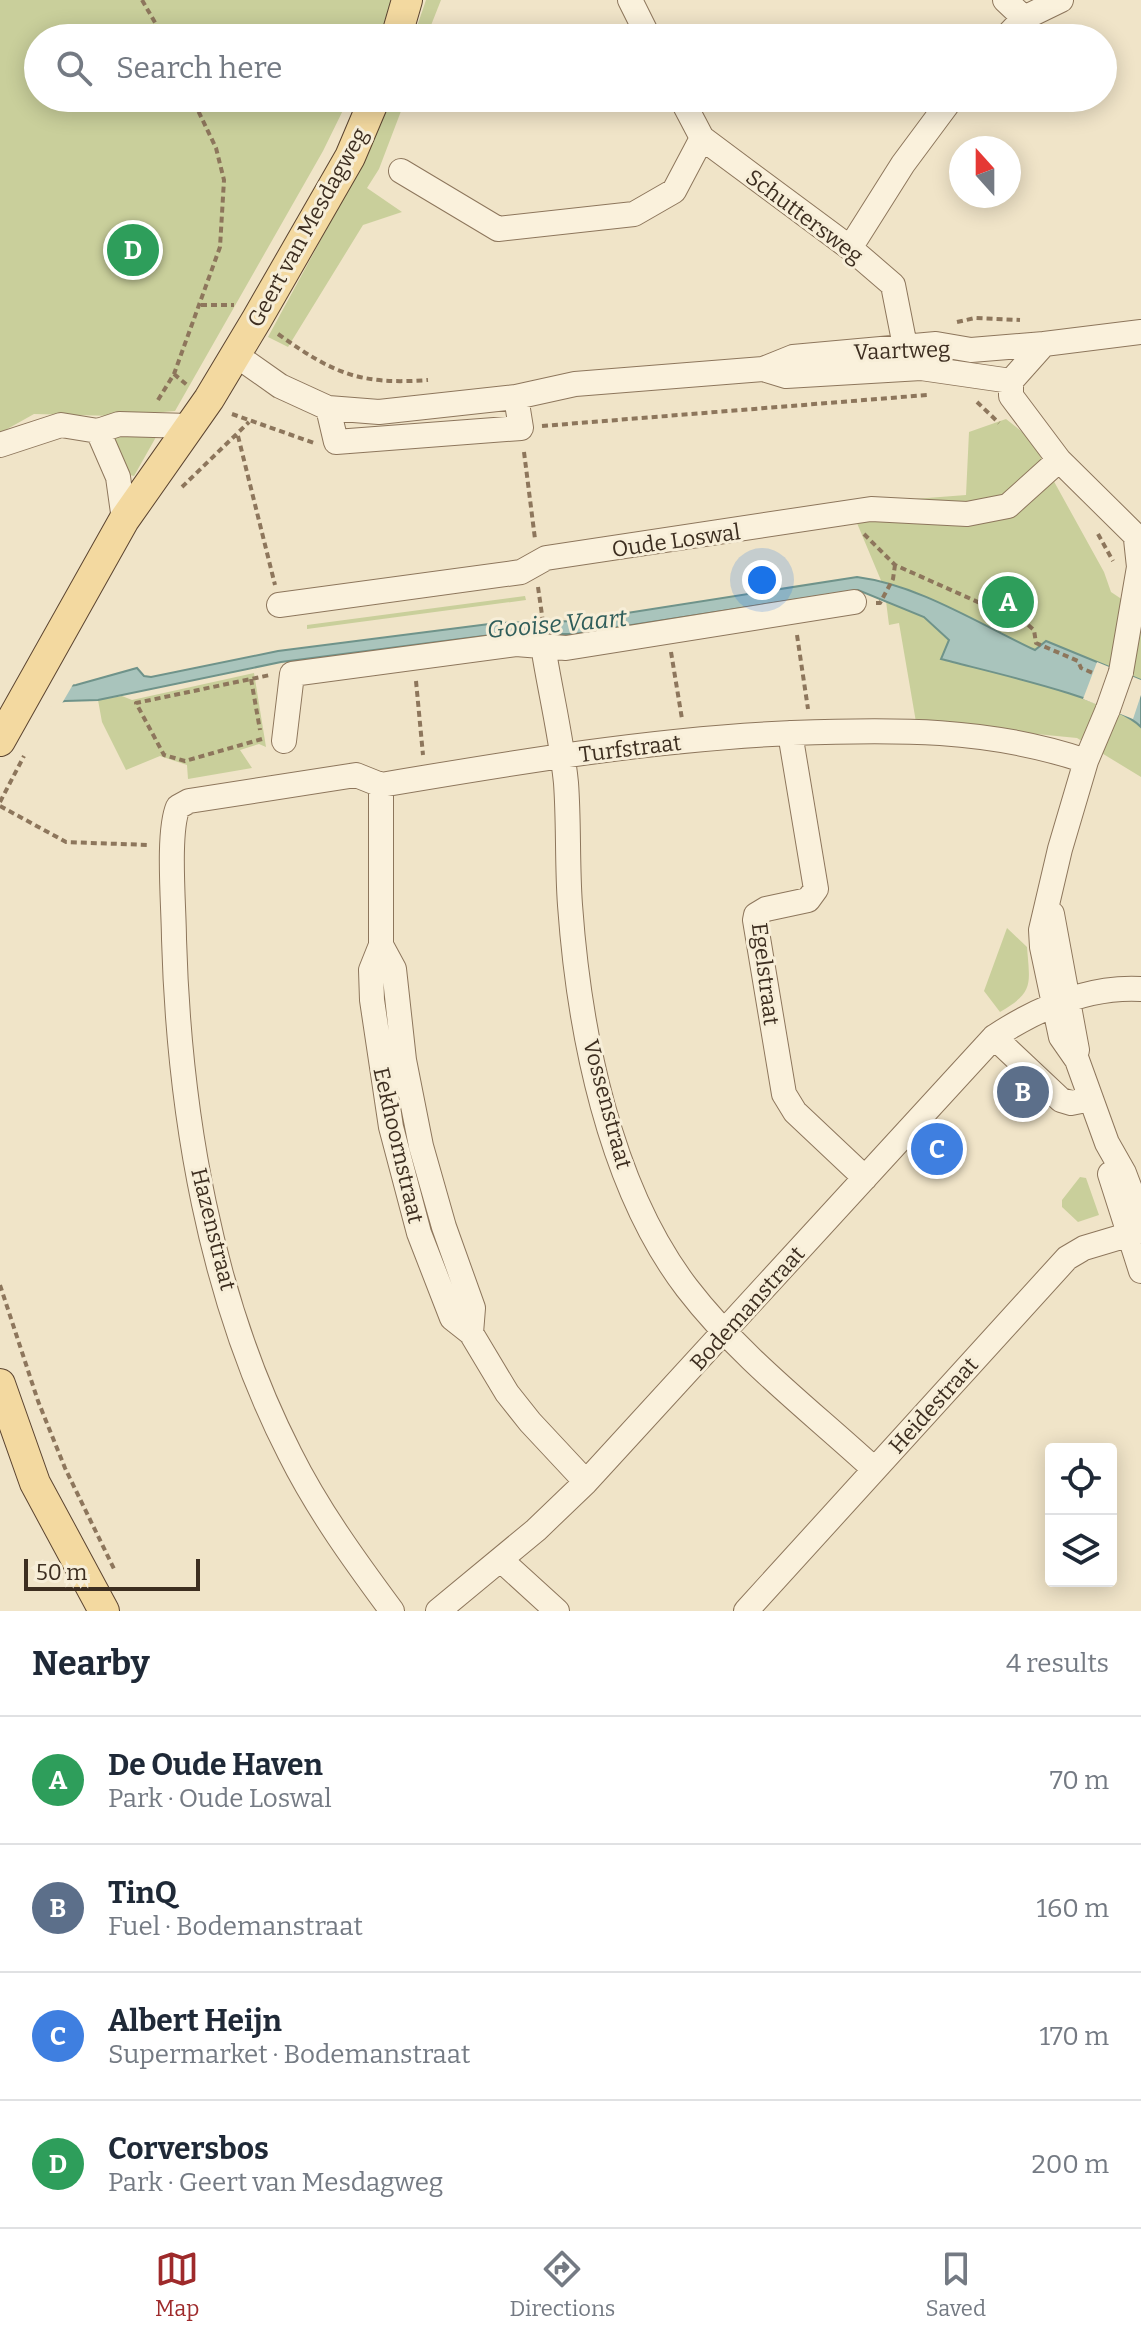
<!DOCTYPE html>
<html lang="en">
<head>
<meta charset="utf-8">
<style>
	body { margin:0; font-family:Bitter,serif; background:#f2f2f3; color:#1f2937 }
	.controls { position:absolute; right:24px; bottom:24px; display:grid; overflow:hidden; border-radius:8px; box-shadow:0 4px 20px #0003 }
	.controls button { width:72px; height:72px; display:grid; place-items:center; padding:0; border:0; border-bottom:2px solid #e0e1e3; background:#fff; color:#1f2937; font:40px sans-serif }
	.compass { position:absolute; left:949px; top:136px; width:72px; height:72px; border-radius:50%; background:#fff; box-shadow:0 4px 20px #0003; rotate:339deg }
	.scale { position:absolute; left:24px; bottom:20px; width:176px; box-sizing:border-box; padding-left:8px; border:4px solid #3d2e20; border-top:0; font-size:22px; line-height:28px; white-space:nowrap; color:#3d2e20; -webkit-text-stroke:6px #f7eed8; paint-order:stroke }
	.you { position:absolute; left:762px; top:580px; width:28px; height:28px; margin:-20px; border:6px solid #fff; border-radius:50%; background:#1a73e8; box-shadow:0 0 0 12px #1a73e833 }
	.badge { display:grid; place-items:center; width:52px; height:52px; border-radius:50%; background:#9e2a2b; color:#fff; font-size:26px; font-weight:700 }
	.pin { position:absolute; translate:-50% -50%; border:4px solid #fff; box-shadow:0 2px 8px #0006 }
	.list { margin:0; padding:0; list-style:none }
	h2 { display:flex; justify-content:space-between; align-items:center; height:104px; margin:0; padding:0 32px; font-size:34px }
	h2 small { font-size:26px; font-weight:400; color:#747a83 }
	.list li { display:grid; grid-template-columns:52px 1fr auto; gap:24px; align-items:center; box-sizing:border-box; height:128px; padding:0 32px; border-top:2px solid #e0e1e3 }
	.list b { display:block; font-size:30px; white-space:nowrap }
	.list p { margin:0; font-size:26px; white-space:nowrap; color:#747a83 }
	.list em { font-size:26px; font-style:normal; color:#747a83 }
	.icon { flex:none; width:44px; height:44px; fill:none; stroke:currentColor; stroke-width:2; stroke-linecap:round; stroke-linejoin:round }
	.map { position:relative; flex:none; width:1141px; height:1611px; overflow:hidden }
	.search { position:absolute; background:#fff; box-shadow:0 4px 20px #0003; left:24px; right:24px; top:24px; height:88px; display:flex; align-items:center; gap:20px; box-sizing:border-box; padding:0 28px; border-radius:44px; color:#747a83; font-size:30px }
	.sheet { height:616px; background:#fff }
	nav { display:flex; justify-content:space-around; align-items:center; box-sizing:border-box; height:112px; border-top:2px solid #e0e1e3; background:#fff; font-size:22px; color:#747a83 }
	nav a { display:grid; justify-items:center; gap:4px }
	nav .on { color:#9e2a2b }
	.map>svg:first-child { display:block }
</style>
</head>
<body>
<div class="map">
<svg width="1141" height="1611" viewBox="0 0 1141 1611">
	<rect width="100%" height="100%" fill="#f0e4c8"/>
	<path fill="#c9cf9b" d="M0 0H396L378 38H38V98H349L323 151 175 411 116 416 34 414 0 433Z
		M426 0H441L426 38H413Z
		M390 98H406L379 169 367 188 402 212 363 225 288 347 268 337 355 177Z
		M1006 419 1030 438 1104 572 1111 592 1141 612V777L1077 738 916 722 899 623 889 625 886 601 890 602 849 504 966 495 969 432Z
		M110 432 156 437 134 476 130 475Z
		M525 596 526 600 307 629V625Z
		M254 673 266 747 259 744 240 750 252 768 188 779 187 765 160 756 126 770 102 722 98 700 122 696 132 700Z
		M1007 928 1027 947C1030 985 1034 992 1000 1012L984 991Z
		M1080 1177 1086 1178 1099 1215 1078 1222 1062 1207V1200Z"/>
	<path fill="#a9c4bc" stroke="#6f938a" stroke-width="2" d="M857 577C919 585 979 624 1035 650L1046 641 1141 680V727C1113 698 985 671 941 659L949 640 924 617 858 590 574 634H499L281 662 98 700 65 701 0 712V696L76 685 137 668 144 676 151 677 278 651 497 623 576 621Z"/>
	<path fill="#f0e4c8" d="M1097 662 1141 680V695L1133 719 1083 699Z
		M75 681 61 705 0 716V692Z"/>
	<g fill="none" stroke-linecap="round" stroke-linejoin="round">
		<g stroke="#8d765c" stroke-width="26">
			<path id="minor" d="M630 0 649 38
				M1005 0 1024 18
				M1005 38 1024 18 1061 0
				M681 98 702 138 850 248 893 285 905 346
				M401 171 498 229 634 214 674 191 702 138
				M850 248 903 164 952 98
				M1141 332 1044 344 1011 381V396L1059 460 1141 541
				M236 355 280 386 328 408 379 412 516 397 575 384 763 369 793 357 936 344 971 350 1044 344
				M763 369 786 376 921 368 1011 381
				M328 408 336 442 521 428 516 397
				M98 431 118 477 124 520
				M0 445 61 425 98 431 119 424 189 426
				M279 605 521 572 546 558 871 509 967 514 1008 506 1059 460
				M546 648 545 658C552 699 562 742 566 783 569 824 567 864 570 905 579 1031 609 1186 687 1288 740 1357 811 1411 874 1469
				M1121 672 1139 567 1136 539
				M1108 709 1086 761 1060 849 1041 930 1042 947 1061 1037 1077 1060 1107 1143 1124 1173 1141 1218
				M790 733 816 889 808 900 766 909 756 915 755 920 784 1094 795 1112 865 1178
				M284 741 292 674 516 644 566 648 854 602
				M381 785V945L371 970 372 1000 391 1127 419 1233 452 1318 471 1333 507 1393 530 1422 586 1482
				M1052 914 1077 1050
				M381 945 394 969 404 1060 421 1146 444 1227 473 1308 471 1333
				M994 1037 1061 1100 1071 1103 1091 1099
				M1110 1174 1141 1271
				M501 1560 557 1611
				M392 1611C355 1561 318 1510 290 1454 210 1298 179 1113 174 939 174 908 167 833 178 807L189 801 356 775 381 785C517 762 654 739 792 733 893 729 989 728 1086 761
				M438 1611 536 1530 586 1482 994 1037C1038 1008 1088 986 1141 989
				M746 1611 1067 1258 1084 1248 1141 1231"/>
		</g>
		<g stroke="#5b4430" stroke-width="32">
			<path id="major" d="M396 38 407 0
				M0 741 124 520 209 399 257 319 350 157 375 98
				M0 1384 35 1483 104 1611"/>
		</g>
		<path stroke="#8d765c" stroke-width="4" stroke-dasharray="6 4" stroke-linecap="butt" d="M142 0 164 38
			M201 305H234
			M957 322 975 318 1020 320
			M278 334C334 374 360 385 428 380
			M174 374 187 385
			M158 400 174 374 220 247 224 180 216 148 192 98
			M977 402 999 423
			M232 414 314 443
			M542 426 927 395
			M238 436 275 585
			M524 452 535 539
			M182 487 249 422
			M864 534 895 565 1027 624 1034 630 1036 643 1078 661 1081 668 1093 673
			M1098 534 1113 561
			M538 587 543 622
			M876 603H880L893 579 895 565
			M797 635 808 709
			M671 652 682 719
			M251 679 260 730
			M416 681 423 755
			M262 739 185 761 164 755 136 703 270 675
			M0 802 24 756
			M0 806 66 842 148 845
			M0 1285 38 1401 65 1468 115 1571"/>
		<use href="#minor" stroke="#faf1dc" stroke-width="24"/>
		<use href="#major" stroke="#f3d9a0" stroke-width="30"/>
		<g stroke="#8d765c" stroke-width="26" stroke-linecap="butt">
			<path id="minor-bridge" d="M1108 709 1121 672"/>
		</g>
		<use href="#minor-bridge" stroke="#faf1dc" stroke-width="24"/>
	</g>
	<g text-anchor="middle" stroke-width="6" stroke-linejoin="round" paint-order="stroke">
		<g font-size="22" fill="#3d2e20" stroke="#f7eed8">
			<text transform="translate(805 216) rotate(37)" y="8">Schuttersweg</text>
			<text transform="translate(307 227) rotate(-61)" y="8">Geert van Mesdagweg</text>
			<text transform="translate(902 350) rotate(-2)" y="8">Vaartweg</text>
			<text transform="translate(676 540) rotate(-8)" y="8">Oude Loswal</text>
			<text transform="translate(630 748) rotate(-7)" y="8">Turfstraat</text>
			<text transform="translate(766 974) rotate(83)" y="8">Egelstraat</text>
			<text transform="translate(608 1104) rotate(75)" y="8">Vossenstraat</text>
			<text transform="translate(399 1145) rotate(77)" y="8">Eekhoornstraat</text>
			<text transform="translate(214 1229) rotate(76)" y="8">Hazenstraat</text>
			<text transform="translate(747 1308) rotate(-48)" y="8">Bodemanstraat</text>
			<text transform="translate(933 1405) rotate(-48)" y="8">Heidestraat</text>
		</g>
		<g font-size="24" font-style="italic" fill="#2f5d5a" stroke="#f7eed8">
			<text transform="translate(557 624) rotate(-5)" y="8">Gooise Vaart</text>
		</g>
	</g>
</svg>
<div class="controls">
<button><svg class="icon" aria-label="locate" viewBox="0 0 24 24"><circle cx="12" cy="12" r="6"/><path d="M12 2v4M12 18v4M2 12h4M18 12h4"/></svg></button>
<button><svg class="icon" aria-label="layers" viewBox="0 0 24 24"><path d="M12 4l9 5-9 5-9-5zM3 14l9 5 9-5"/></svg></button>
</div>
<svg class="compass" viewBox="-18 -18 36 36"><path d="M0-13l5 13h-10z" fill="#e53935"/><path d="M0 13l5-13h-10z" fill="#747a83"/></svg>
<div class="scale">50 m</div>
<div class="you"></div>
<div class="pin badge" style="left:1008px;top:602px;background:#2e9e5b">A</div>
<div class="pin badge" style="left:1023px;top:1092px;background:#5c6f8a">B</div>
<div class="pin badge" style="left:937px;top:1149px;background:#3f7fe0">C</div>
<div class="pin badge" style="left:133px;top:250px;background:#2e9e5b">D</div>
<div class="search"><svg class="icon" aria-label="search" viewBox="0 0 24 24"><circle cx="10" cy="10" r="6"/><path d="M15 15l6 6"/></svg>Search here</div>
</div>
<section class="sheet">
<h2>Nearby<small>4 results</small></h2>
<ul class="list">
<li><span class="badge" style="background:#2e9e5b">A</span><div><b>De Oude Haven</b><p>Park · Oude Loswal</p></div><em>70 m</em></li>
<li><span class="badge" style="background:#5c6f8a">B</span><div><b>TinQ</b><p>Fuel · Bodemanstraat</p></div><em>160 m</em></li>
<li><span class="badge" style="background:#3f7fe0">C</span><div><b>Albert Heijn</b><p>Supermarket · Bodemanstraat</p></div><em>170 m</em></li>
<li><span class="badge" style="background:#2e9e5b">D</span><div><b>Corversbos</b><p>Park · Geert van Mesdagweg</p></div><em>200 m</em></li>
</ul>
</section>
<nav>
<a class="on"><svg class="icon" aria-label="map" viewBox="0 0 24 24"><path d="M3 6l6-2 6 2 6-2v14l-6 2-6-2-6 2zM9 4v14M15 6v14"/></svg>Map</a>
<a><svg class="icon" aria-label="directions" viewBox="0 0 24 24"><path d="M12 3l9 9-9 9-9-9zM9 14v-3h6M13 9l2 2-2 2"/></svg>Directions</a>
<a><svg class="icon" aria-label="saved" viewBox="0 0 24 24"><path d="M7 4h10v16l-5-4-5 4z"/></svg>Saved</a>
</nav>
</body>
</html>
